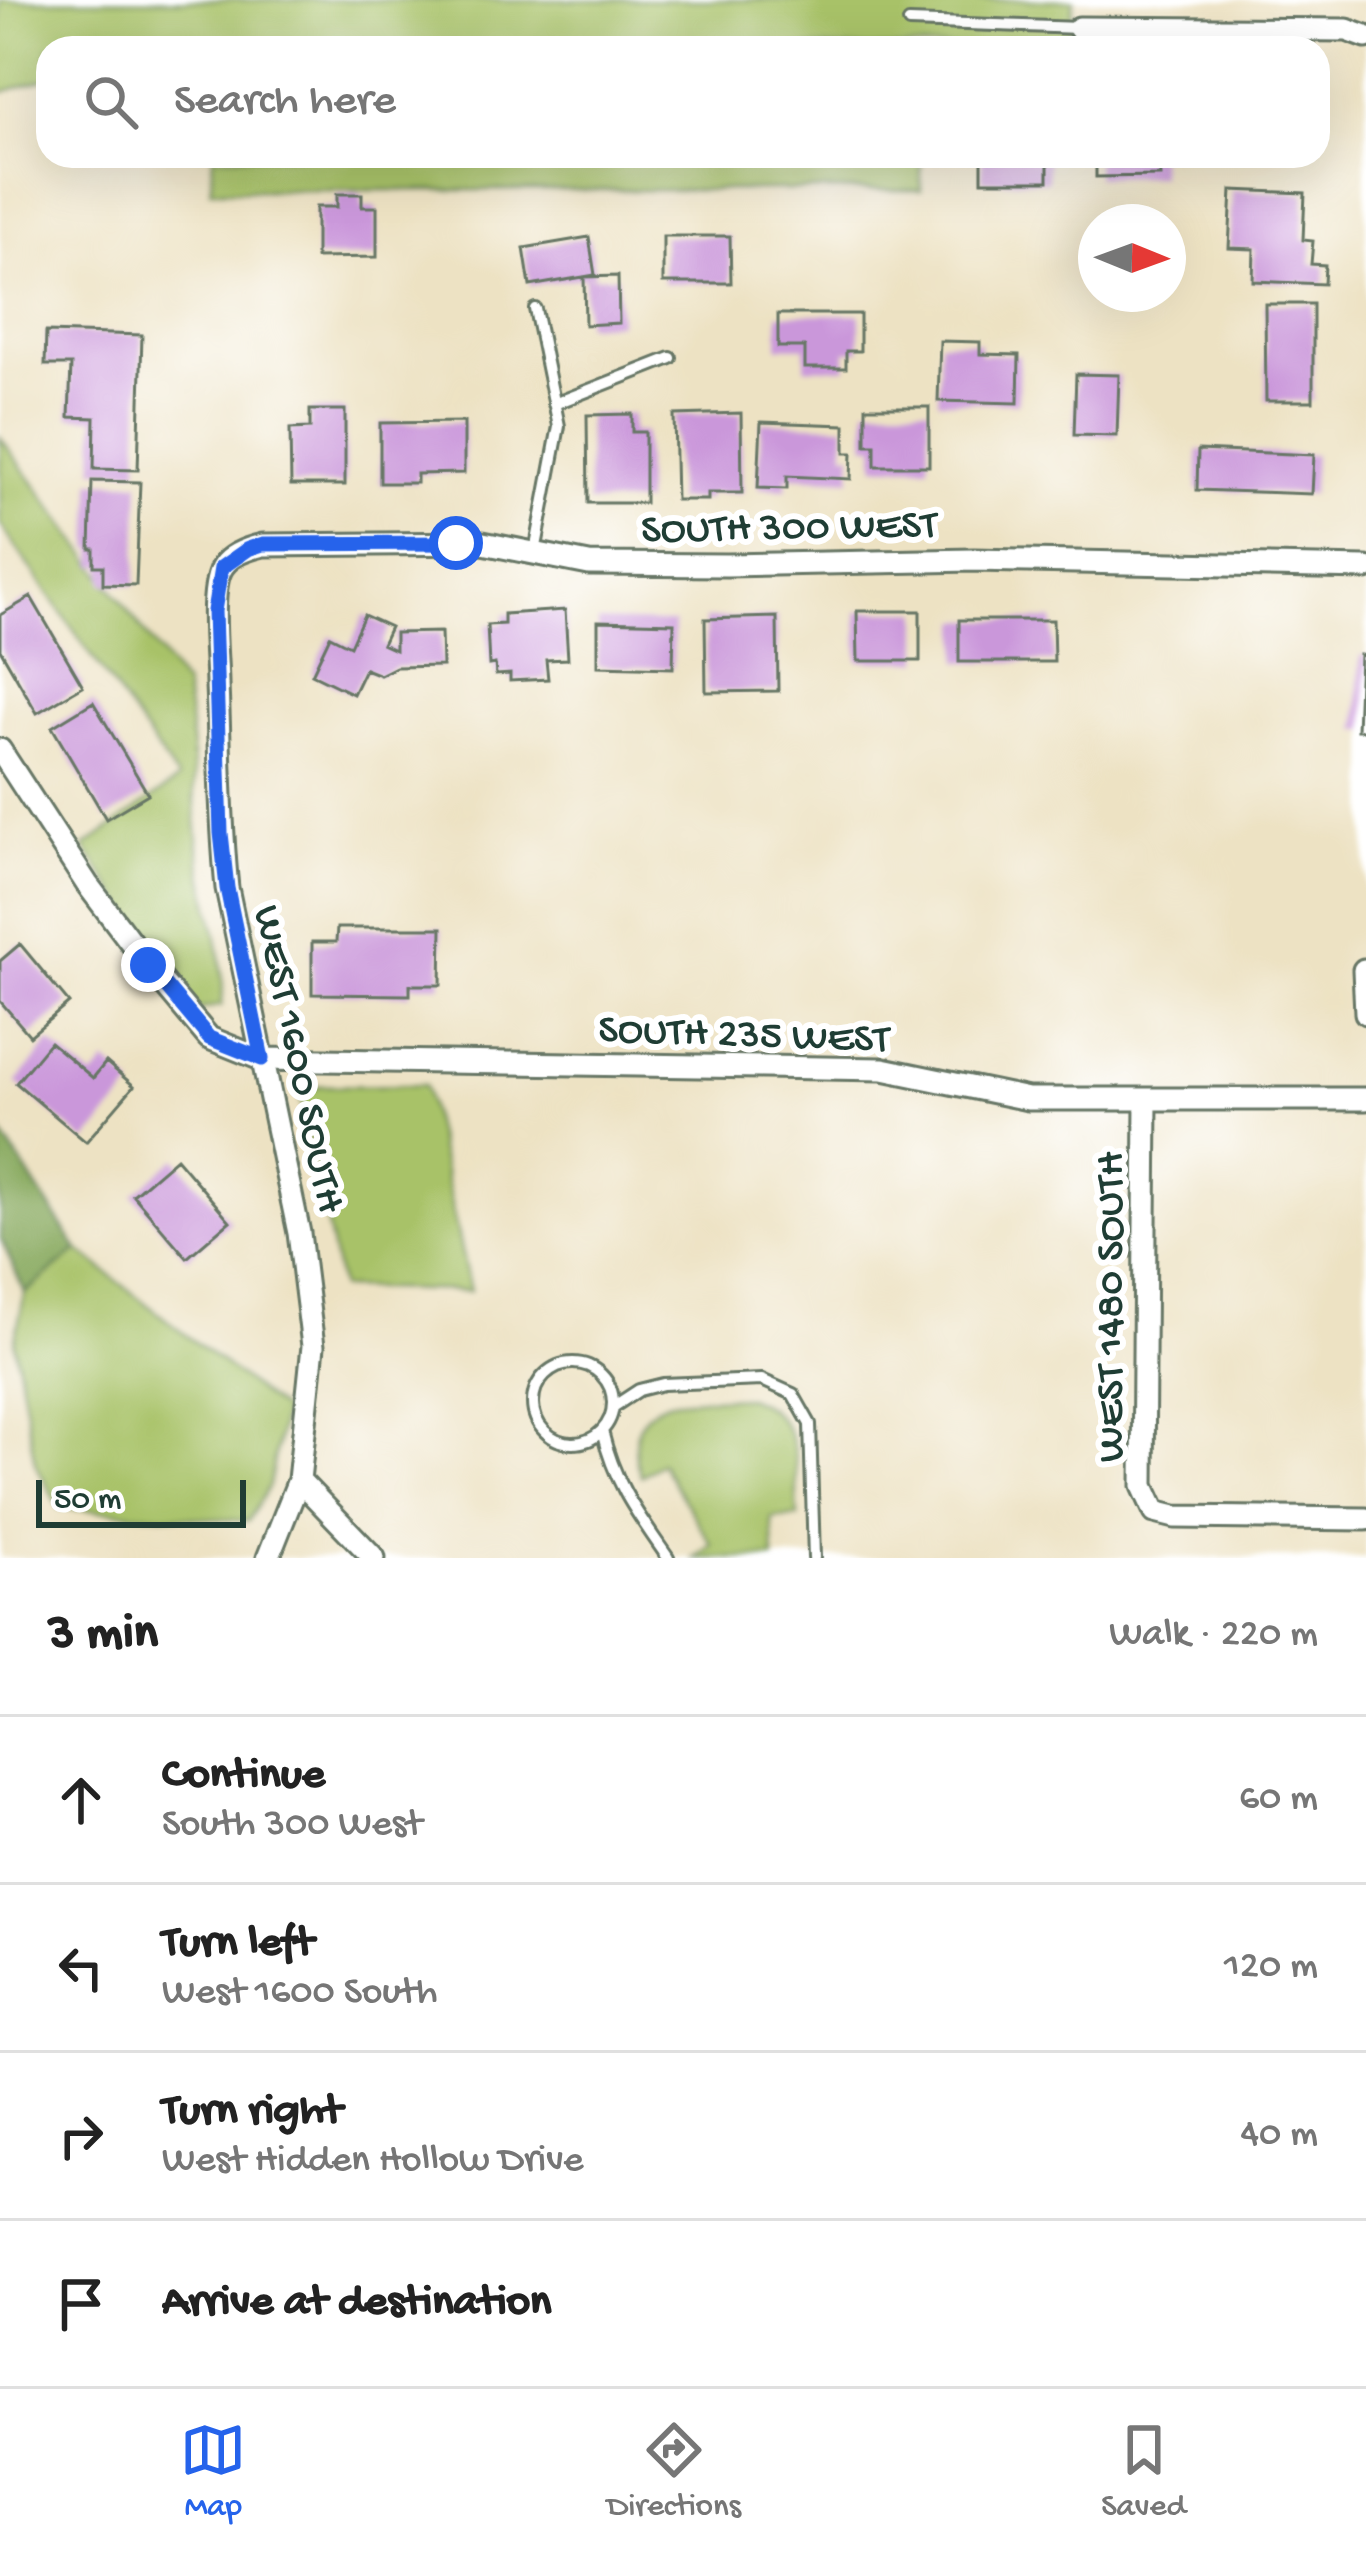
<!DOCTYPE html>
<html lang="en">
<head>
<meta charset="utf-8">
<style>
	body { margin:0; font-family:"Gochi Hand",sans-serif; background:#f6f6f6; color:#222 }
	.compass { position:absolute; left:1078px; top:204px; width:108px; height:108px; border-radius:50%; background:#fff; box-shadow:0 12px 48px #0002; rotate:91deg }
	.scale { position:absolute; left:36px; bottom:30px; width:210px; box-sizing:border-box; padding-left:12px; border:6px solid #1f3d34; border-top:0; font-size:33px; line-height:42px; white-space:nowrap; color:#1f3d34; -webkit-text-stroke:9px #fff; paint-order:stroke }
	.stop { position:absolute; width:36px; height:36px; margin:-27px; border:9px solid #2563eb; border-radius:50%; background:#fff }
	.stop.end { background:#2563eb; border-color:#fff; box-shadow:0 3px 12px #0008 }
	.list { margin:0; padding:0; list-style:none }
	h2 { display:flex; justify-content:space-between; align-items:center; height:156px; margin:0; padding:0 48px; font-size:51px }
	h2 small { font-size:39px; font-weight:400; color:#767676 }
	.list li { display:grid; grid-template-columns:78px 1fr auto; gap:36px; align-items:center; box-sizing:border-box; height:168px; padding:0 48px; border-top:3px solid #e0e0e0 }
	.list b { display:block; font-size:45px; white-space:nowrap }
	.list p { margin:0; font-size:39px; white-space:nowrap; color:#767676 }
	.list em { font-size:39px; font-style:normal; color:#767676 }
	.icon { flex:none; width:66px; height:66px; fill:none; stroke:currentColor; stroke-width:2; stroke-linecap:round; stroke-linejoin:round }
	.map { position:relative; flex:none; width:1366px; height:1558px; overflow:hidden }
	.search { position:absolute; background:#fff; box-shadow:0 12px 48px #0002; left:36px; right:36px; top:36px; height:132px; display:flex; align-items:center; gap:30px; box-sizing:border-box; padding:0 42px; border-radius:36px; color:#767676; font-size:45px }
	.sheet { height:828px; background:#fff }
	nav { display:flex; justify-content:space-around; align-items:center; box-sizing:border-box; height:168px; border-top:3px solid #e0e0e0; background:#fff; font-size:33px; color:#767676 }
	nav a { display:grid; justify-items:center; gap:6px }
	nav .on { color:#2563eb }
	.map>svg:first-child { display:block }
</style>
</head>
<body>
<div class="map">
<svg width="1366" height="1558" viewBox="0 0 1366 1558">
	<rect width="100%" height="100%" fill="#fff"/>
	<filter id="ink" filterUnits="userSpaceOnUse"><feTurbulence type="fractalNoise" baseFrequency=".00833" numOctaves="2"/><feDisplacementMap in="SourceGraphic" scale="24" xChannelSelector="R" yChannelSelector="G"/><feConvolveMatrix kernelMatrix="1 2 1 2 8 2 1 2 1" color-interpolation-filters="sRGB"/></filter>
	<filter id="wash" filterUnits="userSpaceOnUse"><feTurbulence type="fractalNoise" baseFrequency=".004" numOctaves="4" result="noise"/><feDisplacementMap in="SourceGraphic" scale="48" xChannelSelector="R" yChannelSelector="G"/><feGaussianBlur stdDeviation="2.7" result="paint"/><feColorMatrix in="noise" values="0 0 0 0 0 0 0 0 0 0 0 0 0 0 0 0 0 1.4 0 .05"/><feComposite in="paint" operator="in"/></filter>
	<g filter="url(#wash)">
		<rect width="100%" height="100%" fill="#ede2c3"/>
		<path fill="#a8c268" stroke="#64804e" stroke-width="3" d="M0 0H1074L1068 48H48V78L0 93Z
			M213 156H921V190H211Z
			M0 437 184 686C195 742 192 799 200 856 207 905 227 955 222 1005L197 1010 84 847 178 780 0 524Z
			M425 1085 470 1291 340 1288 301 1097 318 1086Z
			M78 1250 283 1411 269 1486 248 1521 59 1508 35 1463 14 1342 25 1293Z
			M747 1397C805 1419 794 1463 798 1517L772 1518 774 1558H694L712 1545 661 1463 641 1476C630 1448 633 1414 667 1402 683 1397 728 1398 747 1397Z"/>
		<path fill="#86a85c" stroke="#527248" stroke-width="3" d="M0 1131 78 1250 25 1293 0 1237Z"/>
		<g id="blocks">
			<path fill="#ca97da" d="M982 156H1048V181H982Z
				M1096 156H1159L1160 176 1096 177Z
				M1232 190 1305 193 1303 240 1313 241 1311 264 1325 265 1324 284 1253 281 1254 249 1229 248Z
				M337 194H362V207H377V257L316 258V207H337Z
				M663 236H730L731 283H663Z
				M589 237 595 275 530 286 524 248Z
				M618 276 619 323 585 325 584 277Z
				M1265 304H1313V401H1266Z
				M778 314H860V351H846V368H805V347H778Z
				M46 332 142 335 138 470 94 469 95 418 69 417 71 365H45Z
				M940 341 980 342V354L1019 355 1018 403 938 401Z
				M1076 374 1119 375 1117 436 1074 435Z
				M866 407H929V466H875V445H866Z
				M310 410H345V485H291L290 429 310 428Z
				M741 413 742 493H708V500H676L674 415Z
				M632 414V432H645V503H588L587 415Z
				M464 422V473L417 474V483H380V423Z
				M761 422 845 425V453H852L851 479 787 476V489L758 488Z
				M1198 450 1314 455 1312 494 1197 490Z
				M92 481 140 482 136 585 103 584V566H94V549H90Z
				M31 597 83 686 37 713 0 649V615Z
				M565 610 568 659 546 660 548 679 510 681V674L496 675 495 664 489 665 487 625 504 624V614Z
				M857 611H920V661H858Z
				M364 615 390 627 382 644 395 650V633L441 632 442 666 396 667 380 675 365 669 353 694 312 674 330 636 350 646Z
				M777 617 778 691 706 692 705 619Z
				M959 620H1053L1054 662H959Z
				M598 621 674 623 673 668 598 666Z
				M1360 655 1366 656V730H1357Z
				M93 702 148 794 106 819 52 727Z
				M337 928H442L441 985H410V995L312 994V942H336Z
				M20 944 69 1003 30 1036 0 1001V961Z
				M50 1042 93 1078 106 1062 134 1086 86 1142 16 1083Z
				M176 1158 230 1221 187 1258 133 1195Z"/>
		</g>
	</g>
	<g filter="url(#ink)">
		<use href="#blocks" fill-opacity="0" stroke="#677766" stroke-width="3"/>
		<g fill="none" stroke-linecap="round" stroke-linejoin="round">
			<g stroke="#677766" stroke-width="16">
				<path id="service" d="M909 22 1079 28
					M535 309 559 426 535 552
					M554 404 671 358
					M533 1403a40 40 0 1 1 80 0a40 40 0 1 1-80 0Z
					M613 1407 639 1390 663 1384 762 1380 793 1394 810 1424 814 1558
					M602 1431C615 1485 637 1513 668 1558"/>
			</g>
			<g stroke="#677766" stroke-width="27">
				<path id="minor" d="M1079 28 1347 30 1366 37
					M0 750 87 884 148 965 209 1038 261 1059 883 1069 1028 1099H1366
					M1364 970 1366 1013
					M1146 1100 1143 1486 1155 1512 1175 1517 1366 1519
					M299 1480 374 1558
					M268 1558 299 1480 313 1346 299 1233 227 888C220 820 220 753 217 685 217 658 208 587 223 566 231 554 250 548 263 545L483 543 589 564 727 565 974 560 1366 568"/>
			</g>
			<use href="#service" stroke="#fff" stroke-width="10"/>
			<use href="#minor" stroke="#fff" stroke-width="21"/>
		</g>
	</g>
	<g fill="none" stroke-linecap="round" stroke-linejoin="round" filter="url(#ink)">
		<path stroke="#2563eb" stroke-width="15" d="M148 965 209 1038 262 1059 227 888 221 833 214 611 221 568 248 549 263 544 456 543"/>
	</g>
	<g text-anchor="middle" stroke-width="12" stroke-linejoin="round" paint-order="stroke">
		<g font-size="42" fill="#1f3d34" stroke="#fff">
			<text transform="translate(789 523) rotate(-1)" y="15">SOUTH 300 WEST</text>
			<text transform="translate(744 1030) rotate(2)" y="15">SOUTH 235 WEST</text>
			<text transform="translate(303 1058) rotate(78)" y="15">WEST 1600 SOUTH</text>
			<text transform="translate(1106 1307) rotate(-90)" y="15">WEST 1480 SOUTH</text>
		</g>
	</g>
</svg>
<svg class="compass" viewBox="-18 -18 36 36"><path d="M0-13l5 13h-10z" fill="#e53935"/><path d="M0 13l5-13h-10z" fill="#767676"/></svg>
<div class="scale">50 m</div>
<div class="stop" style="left:456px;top:543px"></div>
<div class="stop end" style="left:148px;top:965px"></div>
<div class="search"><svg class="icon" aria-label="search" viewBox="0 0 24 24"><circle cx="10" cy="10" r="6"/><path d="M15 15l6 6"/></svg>Search here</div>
</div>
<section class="sheet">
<h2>3 min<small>Walk · 220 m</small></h2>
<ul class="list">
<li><svg class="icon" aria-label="ahead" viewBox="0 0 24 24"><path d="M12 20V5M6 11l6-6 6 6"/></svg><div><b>Continue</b><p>South 300 West</p></div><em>60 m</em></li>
<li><svg class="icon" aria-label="left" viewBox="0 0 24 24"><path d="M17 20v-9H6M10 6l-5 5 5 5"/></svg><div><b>Turn left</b><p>West 1600 South</p></div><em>120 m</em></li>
<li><svg class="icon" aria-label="right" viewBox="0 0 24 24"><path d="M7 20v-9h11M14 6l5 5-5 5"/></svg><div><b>Turn right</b><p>West Hidden Hollow Drive</p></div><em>40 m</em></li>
<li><svg class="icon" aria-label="arrive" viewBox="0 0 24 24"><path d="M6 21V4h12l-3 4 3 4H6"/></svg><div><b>Arrive at destination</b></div></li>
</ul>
</section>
<nav>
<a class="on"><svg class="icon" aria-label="map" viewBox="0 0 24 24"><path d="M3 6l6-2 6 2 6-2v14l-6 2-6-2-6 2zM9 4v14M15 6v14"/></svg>Map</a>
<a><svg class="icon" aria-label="directions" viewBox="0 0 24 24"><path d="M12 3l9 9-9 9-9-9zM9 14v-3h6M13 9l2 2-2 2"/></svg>Directions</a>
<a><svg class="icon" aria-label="saved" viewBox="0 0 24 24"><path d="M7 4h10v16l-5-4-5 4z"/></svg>Saved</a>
</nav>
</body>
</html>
